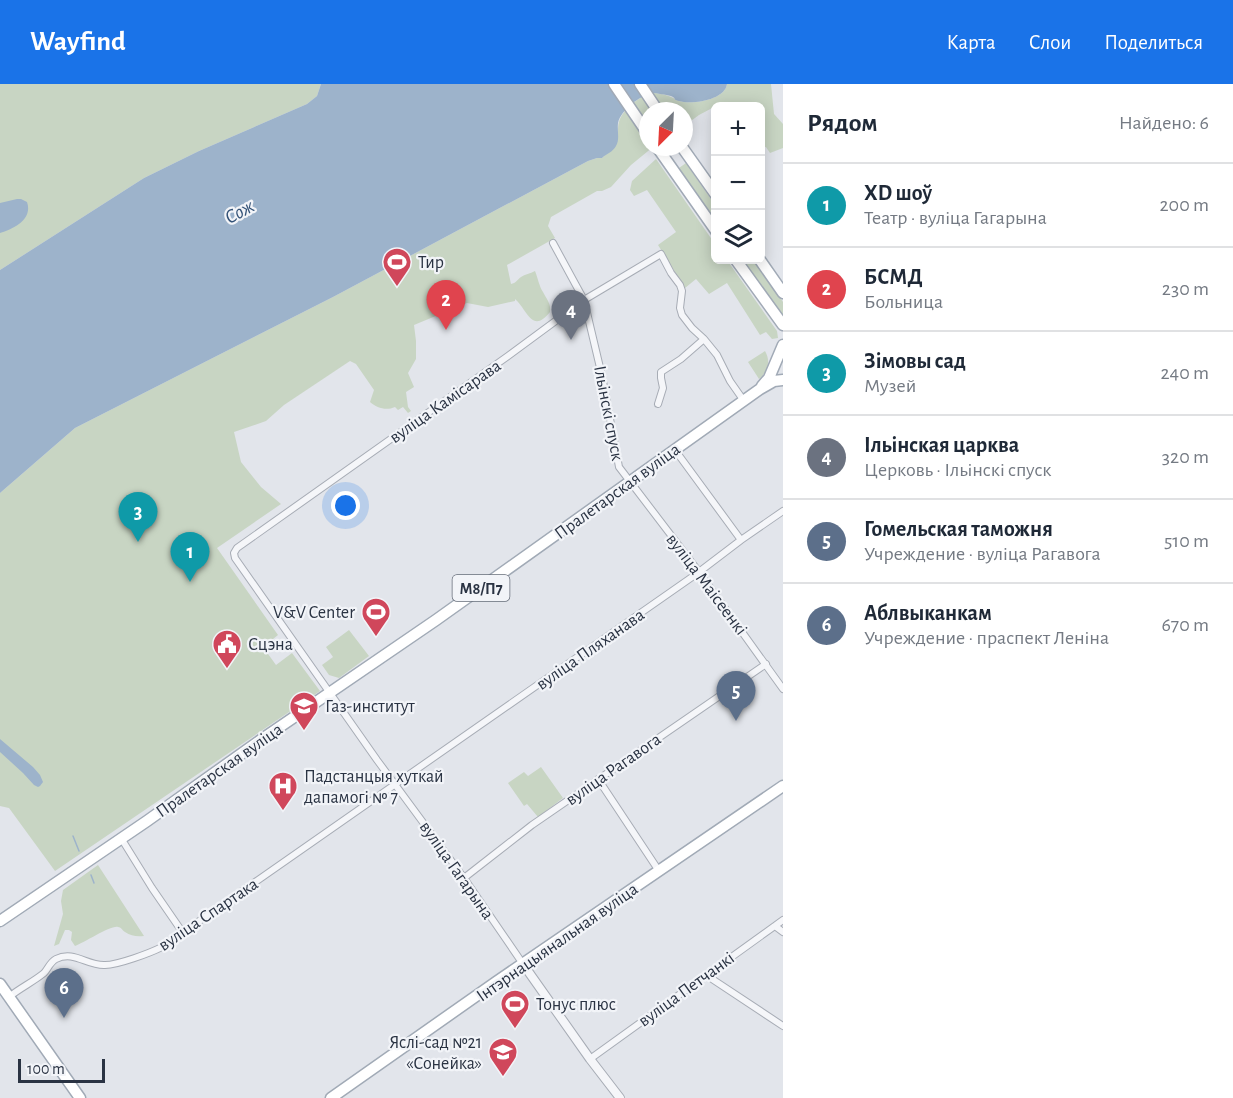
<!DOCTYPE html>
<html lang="ru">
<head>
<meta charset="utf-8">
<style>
	body { margin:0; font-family:"Alegreya Sans",sans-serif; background:#f2f2f3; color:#1f2937 }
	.controls { position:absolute; right:18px; top:18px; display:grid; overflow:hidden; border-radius:9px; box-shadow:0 3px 15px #0003 }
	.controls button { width:54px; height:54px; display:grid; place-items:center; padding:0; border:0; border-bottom:2px solid #e0e1e3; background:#fff; color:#1f2937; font:30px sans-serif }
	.compass { position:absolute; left:639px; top:18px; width:54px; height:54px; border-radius:50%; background:#fff; box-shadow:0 3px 15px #0003; rotate:204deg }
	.scale { position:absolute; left:18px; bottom:15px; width:87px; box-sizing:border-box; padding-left:6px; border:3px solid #2a3343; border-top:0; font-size:16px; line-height:21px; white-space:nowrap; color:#2a3343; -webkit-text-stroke:4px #f2f4f8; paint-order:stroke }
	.you { position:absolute; left:346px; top:422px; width:21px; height:21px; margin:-15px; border:4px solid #fff; border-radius:50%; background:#1a73e8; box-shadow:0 0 0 9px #1a73e833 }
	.badge { display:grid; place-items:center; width:39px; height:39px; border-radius:50%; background:#1a73e8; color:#fff; font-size:20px; font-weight:700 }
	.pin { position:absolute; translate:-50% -50px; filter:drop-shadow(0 2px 3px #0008) }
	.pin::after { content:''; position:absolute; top:32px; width:21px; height:18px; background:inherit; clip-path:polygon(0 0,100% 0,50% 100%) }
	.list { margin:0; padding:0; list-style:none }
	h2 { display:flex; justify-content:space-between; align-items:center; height:78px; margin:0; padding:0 24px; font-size:26px }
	h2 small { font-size:20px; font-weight:400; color:#747a83 }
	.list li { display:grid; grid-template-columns:39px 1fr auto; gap:18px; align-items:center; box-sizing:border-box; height:84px; padding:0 24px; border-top:2px solid #e0e1e3 }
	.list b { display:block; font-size:22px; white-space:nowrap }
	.list p { margin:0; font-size:20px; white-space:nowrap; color:#747a83 }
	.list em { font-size:20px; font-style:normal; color:#747a83 }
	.icon { flex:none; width:33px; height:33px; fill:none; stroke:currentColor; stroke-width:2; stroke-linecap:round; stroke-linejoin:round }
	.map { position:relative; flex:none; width:783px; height:1014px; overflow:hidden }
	header { display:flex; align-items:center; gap:36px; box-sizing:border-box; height:84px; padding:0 30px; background:#1a73e8; color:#fff }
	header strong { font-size:28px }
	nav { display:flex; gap:33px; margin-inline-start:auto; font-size:21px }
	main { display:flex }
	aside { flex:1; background:#fff }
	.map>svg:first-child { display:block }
</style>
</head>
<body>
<header>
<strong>Wayfind</strong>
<nav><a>Карта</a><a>Слои</a><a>Поделиться</a></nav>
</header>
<main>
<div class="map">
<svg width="783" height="1014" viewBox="0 0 783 1014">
	<rect width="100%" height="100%" fill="#e2e5eb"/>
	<path fill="#c8d5c3" d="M0 0H321L317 12 307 20 199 67 144 94 0 186Z
		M727 0H771L774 30 783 40V64L770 69 766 63 761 64 760 22H716L699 31 684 42V27H648V63H653L631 81 611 103 602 107H597L551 133 548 142 555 154 507 181 511 200C516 199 517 196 521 193 525 190 530 190 535 187 538 194 539 202 543 208 547 216 551 219 550 228 532 251 527 225 515 215V217L488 223 467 219 414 241 416 257V275L408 289 414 303 406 308 408 323 411 327 408 329 403 323 398 326 395 323C386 327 377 324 370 318L374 306 356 280 350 277 284 321 266 337 234 348 241 378 261 403 281 420 217 464 278 551 263 563 276 581 292 569 320 607 55 787 9 724 0 722V409L75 344 333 213 588 77 597 74H602C607 69 614 64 617 57 619 51 617 44 619 38 622 26 640 11 653 9 657 9 667 11 671 13 677 15 672 15 679 17 692 21 725 16 727 0Z
		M656 75 715 160 716 176H727L777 247 778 254 772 255 766 248 760 251 727 199 709 210 696 195 685 204 658 161 676 148 647 106 634 112 630 106 632 97Z
		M686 79 715 121V137L679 84Z
		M742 176H754L783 218V234Z
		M765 267C771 277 768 288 759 295L748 278Z
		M349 546 369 572 339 594 329 591 322 581 333 573 326 563Z
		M541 683 563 714 538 733 527 720 524 722 508 699 524 688 528 692Z
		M98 781 144 852C137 853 131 852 125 848 122 846 121 843 118 843 111 841 84 859 75 862L71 856 72 848 69 846H65L59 860 54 862 63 830 61 817 63 806Z"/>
	<path fill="#9db3cb" d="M321 0H727C725 16 692 21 679 17 671 15 678 15 671 12 666 11 657 9 652 9 639 12 621 26 618 39 617 47 620 55 616 62 613 68 606 70 602 74H597L588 77 333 213 75 344 0 409V186L144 94 199 67 307 20 317 12Z
		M17 115H21L27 118C33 135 14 145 0 149V119Z
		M0 655 33 683 40 691 43 698 40 702 38 703 34 701 23 689 0 668Z"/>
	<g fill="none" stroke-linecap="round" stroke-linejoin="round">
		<path stroke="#9db3cb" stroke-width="1.5" d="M73 752 79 767
			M91 791 94 799"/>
		<g stroke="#a7acb5" stroke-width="8">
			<path id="minor" d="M553 159 584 216 602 292 619 383 699 488 783 605
				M704 255 717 271 730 297 744 317
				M675 366 741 456
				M598 695 659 787
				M121 754 152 804 183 849
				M464 794 532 741 766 580
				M775 842 783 848
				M523 880 464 794 377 676 235 474 234 469 237 464 508 272 584 216 661 170 671 189 680 201 682 207 680 224 682 231 692 244 704 255 681 275 661 288V294L663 304 658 320
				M706 891 783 942
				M9 913C20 904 33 898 44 889 48 885 50 878 56 875 74 866 87 882 105 881 118 881 150 869 162 863L695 491 741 456 783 427
				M590 975 783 836"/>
		</g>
		<g stroke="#a7acb5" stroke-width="10">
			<path id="tertiary" d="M523 880 590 975 620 1014"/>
		</g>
		<g stroke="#a1aab6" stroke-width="13">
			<path id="primary" d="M614 0 648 50
				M640 0 658 27
				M657 63 716 147
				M682 63 716 111
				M736 176 783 241
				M760 176 783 209
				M762 302 769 294 783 261
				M0 837 147 737 265 653 436 536 760 305 774 297 783 296
				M0 900 80 1014
				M331 1014 496 898 783 702"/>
		</g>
		<use href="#minor" stroke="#f5f6f9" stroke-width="6"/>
		<use href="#tertiary" stroke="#f5f6f9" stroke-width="8"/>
		<use href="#primary" stroke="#fff" stroke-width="10"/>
	</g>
	<defs>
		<g id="stadium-pin" transform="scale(1.5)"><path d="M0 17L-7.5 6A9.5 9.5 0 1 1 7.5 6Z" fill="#d0475b" stroke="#f2f4f8"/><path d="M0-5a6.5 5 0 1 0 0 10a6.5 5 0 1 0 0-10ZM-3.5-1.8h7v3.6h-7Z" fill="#fff"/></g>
		<g id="civic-pin" transform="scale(1.5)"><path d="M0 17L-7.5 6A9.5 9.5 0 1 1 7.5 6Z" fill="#d0475b" stroke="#f2f4f8"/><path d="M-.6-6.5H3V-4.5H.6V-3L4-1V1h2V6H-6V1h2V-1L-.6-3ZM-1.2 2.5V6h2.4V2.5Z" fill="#fff"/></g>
		<g id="university-pin" transform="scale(1.5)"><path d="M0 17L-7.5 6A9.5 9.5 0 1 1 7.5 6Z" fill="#d0475b" stroke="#f2f4f8"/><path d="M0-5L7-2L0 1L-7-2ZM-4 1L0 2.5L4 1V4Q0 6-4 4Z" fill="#fff"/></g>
		<g id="hospital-pin" transform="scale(1.5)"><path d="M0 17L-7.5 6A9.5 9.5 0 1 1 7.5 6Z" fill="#d0475b" stroke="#f2f4f8"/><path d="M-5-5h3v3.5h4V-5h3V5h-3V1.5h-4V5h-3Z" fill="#fff"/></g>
		<g id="school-pin" transform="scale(1.5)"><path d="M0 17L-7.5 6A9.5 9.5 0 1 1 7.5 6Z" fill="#d0475b" stroke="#f2f4f8"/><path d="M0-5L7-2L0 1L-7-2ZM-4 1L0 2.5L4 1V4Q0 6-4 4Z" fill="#fff"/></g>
	</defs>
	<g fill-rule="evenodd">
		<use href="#stadium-pin" x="397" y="178"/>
		<use href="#stadium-pin" x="376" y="528"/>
		<use href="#civic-pin" x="227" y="560"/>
		<use href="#university-pin" x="304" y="622"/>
		<use href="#hospital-pin" x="283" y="702"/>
		<use href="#stadium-pin" x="515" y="920"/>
		<use href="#school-pin" x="503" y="968"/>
	</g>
	<g text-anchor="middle" stroke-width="4.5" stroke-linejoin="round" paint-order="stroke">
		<rect fill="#f2f4f8" stroke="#666d79" stroke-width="1.5" x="452.5" y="491" width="57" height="26" rx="4.5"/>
		<g font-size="16" font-weight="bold" fill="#2a3343">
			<text x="481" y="510">М8/П7</text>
		</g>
		<g font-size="18" fill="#2a3343" stroke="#f2f4f8" text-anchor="start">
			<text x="418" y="184">Тир</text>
			<text x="355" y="534" text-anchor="end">V&amp;V Center</text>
			<text x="248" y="566">Сцэна</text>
			<text x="325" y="628">Газ-институт</text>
			<text x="304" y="698">Падстанцыя хуткай<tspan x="304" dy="21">дапамогі № 7</tspan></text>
			<text x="536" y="926">Тонус плюс</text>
			<text x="482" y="964" text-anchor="end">Яслі-сад №21<tspan x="482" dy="21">«Сонейка»</tspan></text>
		</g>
		<g font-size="18" fill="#2a3343" stroke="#f2f4f8">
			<text transform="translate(445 317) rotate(-35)" y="6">вуліца Камісарава</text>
			<text transform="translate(609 329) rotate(79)" y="6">Ільінскі спуск</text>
			<text transform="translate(617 407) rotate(-36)" y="6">Пралетарская вуліца</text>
			<text transform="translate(707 500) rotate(53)" y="6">вуліца Маісеенкі</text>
			<text transform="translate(590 565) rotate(-35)" y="6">вуліца Пляханава</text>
			<text transform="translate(613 685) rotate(-35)" y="6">вуліца Рагавога</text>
			<text transform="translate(219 686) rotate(-35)" y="6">Пралетарская вуліца</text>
			<text transform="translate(457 786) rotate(55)" y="6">вуліца Гагарына</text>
			<text transform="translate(208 830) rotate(-34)" y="6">вуліца Спартака</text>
			<text transform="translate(557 858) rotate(-35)" y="6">Інтэрнацыянальная вуліца</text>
			<text transform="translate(686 905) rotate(-36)" y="6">вуліца Петчанкі</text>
		</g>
		<g font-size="20" font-style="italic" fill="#335277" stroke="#f2f4f8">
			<text transform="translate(239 127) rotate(-29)" y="7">Сож</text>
		</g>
	</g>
</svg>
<div class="controls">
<button>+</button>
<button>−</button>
<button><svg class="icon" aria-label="layers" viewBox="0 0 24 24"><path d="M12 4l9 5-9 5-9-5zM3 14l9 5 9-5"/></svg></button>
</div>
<svg class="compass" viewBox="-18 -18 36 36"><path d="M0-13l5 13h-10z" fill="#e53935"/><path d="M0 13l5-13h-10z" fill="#747a83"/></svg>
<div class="scale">100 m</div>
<div class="you"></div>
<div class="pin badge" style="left:190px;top:498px;background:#0f9aa8">1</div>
<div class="pin badge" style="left:446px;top:246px;background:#e0444e">2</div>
<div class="pin badge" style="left:138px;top:458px;background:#0f9aa8">3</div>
<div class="pin badge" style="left:571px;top:256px;background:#6b7280">4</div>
<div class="pin badge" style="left:736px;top:637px;background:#5c6f8a">5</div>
<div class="pin badge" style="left:64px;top:934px;background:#5c6f8a">6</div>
</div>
<aside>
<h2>Рядом<small>Найдено: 6</small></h2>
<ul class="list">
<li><span class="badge" style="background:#0f9aa8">1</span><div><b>XD шоў</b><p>Театр · вуліца Гагарына</p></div><em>200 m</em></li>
<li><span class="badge" style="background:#e0444e">2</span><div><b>БСМД</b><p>Больница</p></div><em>230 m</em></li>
<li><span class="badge" style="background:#0f9aa8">3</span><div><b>Зімовы сад</b><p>Музей</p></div><em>240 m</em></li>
<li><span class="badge" style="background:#6b7280">4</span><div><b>Ільінская царква</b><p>Церковь · Ільінскі спуск</p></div><em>320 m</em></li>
<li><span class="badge" style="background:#5c6f8a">5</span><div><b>Гомельская таможня</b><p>Учреждение · вуліца Рагавога</p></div><em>510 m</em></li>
<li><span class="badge" style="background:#5c6f8a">6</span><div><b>Аблвыканкам</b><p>Учреждение · праспект Леніна</p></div><em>670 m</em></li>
</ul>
</aside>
</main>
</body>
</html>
